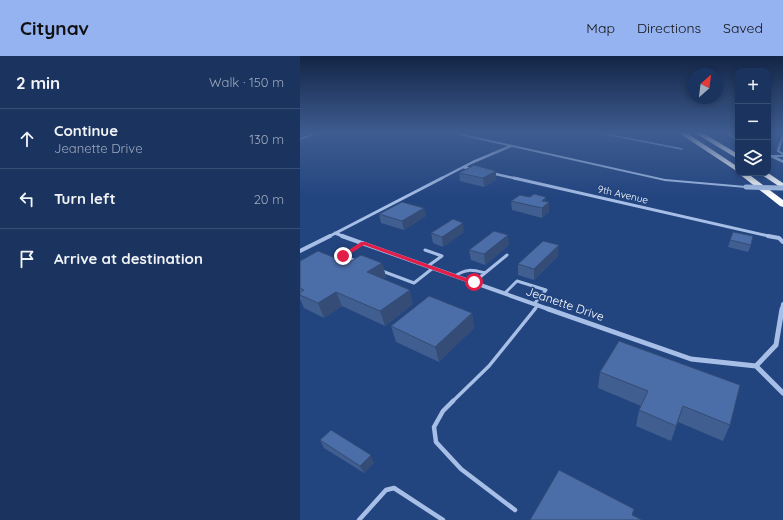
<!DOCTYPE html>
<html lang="en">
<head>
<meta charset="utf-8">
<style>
	body { margin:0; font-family:Quicksand,sans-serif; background:#233b65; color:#f1f3f6 }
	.controls { position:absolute; right:12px; top:12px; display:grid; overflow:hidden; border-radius:8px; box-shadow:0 2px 6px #0003 }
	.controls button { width:36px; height:36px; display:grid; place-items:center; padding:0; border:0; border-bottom:1px solid #384e74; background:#1a335f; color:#f1f3f6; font:20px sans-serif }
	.compass { position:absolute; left:387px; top:12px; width:36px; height:36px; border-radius:50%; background:#1a335f; box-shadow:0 2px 6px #0003; rotate:28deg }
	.stop { position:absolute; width:12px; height:12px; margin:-9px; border:3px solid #e11d48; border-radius:50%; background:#fff }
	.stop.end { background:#e11d48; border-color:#fff; box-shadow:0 1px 4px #0008 }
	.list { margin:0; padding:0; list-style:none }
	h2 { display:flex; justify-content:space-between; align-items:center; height:52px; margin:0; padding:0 16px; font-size:17px }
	h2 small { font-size:13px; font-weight:400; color:#9faabd }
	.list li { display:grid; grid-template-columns:26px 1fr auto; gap:12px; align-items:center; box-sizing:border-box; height:60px; padding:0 16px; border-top:1px solid #384e74 }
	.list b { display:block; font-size:15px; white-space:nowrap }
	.list p { margin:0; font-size:13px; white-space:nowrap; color:#9faabd }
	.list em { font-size:13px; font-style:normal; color:#9faabd }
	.icon { flex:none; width:22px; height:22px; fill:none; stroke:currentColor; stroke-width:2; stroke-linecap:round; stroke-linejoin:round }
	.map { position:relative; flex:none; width:483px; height:464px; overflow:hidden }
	header { display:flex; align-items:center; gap:24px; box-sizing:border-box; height:56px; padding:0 20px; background:#95b2f1; color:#111 }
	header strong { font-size:19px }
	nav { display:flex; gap:22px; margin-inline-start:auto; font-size:14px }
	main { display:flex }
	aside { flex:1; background:#1a335f }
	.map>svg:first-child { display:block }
</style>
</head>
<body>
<header>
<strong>Citynav</strong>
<nav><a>Map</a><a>Directions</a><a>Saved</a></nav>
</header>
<main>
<aside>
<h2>2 min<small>Walk · 150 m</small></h2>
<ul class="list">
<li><svg class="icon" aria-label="ahead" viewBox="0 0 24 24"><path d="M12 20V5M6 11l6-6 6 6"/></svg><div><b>Continue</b><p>Jeanette Drive</p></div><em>130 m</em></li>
<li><svg class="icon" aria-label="left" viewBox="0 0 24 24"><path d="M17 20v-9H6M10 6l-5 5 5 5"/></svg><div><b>Turn left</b></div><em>20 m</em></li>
<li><svg class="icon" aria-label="arrive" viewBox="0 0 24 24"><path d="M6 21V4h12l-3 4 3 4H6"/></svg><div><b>Arrive at destination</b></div></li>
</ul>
</aside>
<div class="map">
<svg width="483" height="464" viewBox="0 0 483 464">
	<rect width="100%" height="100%" fill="#22447f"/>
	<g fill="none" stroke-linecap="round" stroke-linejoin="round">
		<path stroke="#9bb9e8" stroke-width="1.5" d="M300 77 382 93"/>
		<path stroke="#a7bfe7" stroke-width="2" d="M483 79 478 95 483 98
			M468 80 469 77
			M473 100H483"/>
		<path stroke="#a7bfe7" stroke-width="3" d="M125 194 142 200 128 210
			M56 205 43 200 63 187
			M82 215 114 227 133 212
			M155 220C166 212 173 214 185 217
			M174 226 207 199
			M205 237 217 225 246 234 234 248
			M234 254 238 249"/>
		<path stroke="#a7bfe7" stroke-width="3.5" d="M152 346 189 310 235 253"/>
		<path stroke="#a7bfe7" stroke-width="4.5" d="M153 345 143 355 134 371 136 386 161 413 215 454
			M59 464 86 434 94 432 143 464"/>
		<path stroke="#a7bfe7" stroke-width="2.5" d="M163 111 172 113
			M191 117 218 123
			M140 123 173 106 211 90"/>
		<path stroke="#a7bfe7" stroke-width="3" d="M214 122 473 181
			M35 177 45 181
			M28 181 142 122"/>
		<path stroke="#a7bfe7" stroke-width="4" d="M42 180 251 254
			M468 180 479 182 483 186
			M0 195 30 180
			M482 254 483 248"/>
		<path stroke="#a7bfe7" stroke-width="5" d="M248 253 391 303 456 310 483 337
			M456 310 476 289 482 253"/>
		<path fill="#a7bfe7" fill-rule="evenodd" d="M14 77H20L0 84V82Z
			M150 77H158L365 123 446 130 448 131 446 132 365 125Z
			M429 77 438 82V85L424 77Z
			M468 97 483 104V107L468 100Z"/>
		<path fill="#fff" fill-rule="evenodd" d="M379 77H387L438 111V116Z
			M395 77H403L438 98V103Z
			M438 117H447L483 144V151L480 150Z
			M459 117H468L483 127V133Z"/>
		<path stroke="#a7bfe7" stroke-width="5" d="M446 131 483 132"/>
	</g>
	<path fill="#405e90" d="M159 117 196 124 184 131 160 125Z
		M211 145 246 146 249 156 242 162 212 154Z
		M124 152 126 160 104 174 81 167 79 158Z
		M164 176 143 191 133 187 131 177Z
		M433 176 451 189 448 196 428 191Z
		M209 189 185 209 171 204 169 194Z
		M258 200 234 224 218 219V208Z
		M0 205 48 207H82L86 221 83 223 113 248 85 270 42 250 24 262 4 252 0 243Z
		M172 257 174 272 139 306 96 286 91 270Z
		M319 285 430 369 423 385 378 366 371 385 336 370 339 354 341 350 298 332 300 316Z
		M20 384 74 407 64 417 24 392Z"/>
	<path fill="#344c76" d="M196 115V124L184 131 183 122Z
		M246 141V149L249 146V156L242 162V145Z
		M124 152 126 160 104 174 102 165Z
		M163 167 164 176 143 191 142 181Z
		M208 179 209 189 185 209 184 198Z
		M259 189 258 200 234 224V213Z
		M82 207 86 221 71 230 67 216Z
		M110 234 113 248 85 270 80 255Z
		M36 236 42 250 24 262 18 247Z
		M172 257 174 272 139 306 135 291Z
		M383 350 378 366 371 385 376 370Z
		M71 399 74 407 64 417 60 410Z"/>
	<path fill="#4b6da8" stroke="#344c76" d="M174 109 196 115 183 122 159 117Z
		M234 138 246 141 242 145 249 146 242 152 211 145 220 139 230 141Z
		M102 146 124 152 102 165 79 158Z
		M153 163 163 167 142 181 131 177Z
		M194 175 208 179 184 198 169 194Z
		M433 176 453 180 451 189 430 184Z
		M243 185 259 189 234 213 218 208Z
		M18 195 48 207 61 199 82 207 67 216 110 234 80 255 36 236 18 247 0 239V236L4 234 0 232V205Z
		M129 240 172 257 135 291 91 270Z
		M319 285 440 329 430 369 383 350 376 370 339 354 348 335 300 316Z
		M31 374 71 399 60 410 20 384Z
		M259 414 334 453 332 459 342 464H230Z"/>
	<linearGradient id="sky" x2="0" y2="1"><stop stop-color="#132546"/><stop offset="0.54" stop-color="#3e5c90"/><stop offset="1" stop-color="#3e5c90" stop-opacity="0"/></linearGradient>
	<rect width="483" height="142" fill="url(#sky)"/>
	<path fill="#e11d48" d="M61 186H65L177 226 172 228 64 189 45 201 40 200Z"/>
	<g text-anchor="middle" stroke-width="3.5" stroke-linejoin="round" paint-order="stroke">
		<g font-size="10" fill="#fff" stroke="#22447f">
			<text transform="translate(323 138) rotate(13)" y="4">9th Avenue</text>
		</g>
		<g font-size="12" fill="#fff" stroke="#22447f">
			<text transform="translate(265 248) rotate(19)" y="4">Jeanette Drive</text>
		</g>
	</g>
</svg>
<div class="controls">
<button>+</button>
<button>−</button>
<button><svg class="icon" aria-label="layers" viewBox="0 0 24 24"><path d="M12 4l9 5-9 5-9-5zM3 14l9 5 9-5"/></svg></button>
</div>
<svg class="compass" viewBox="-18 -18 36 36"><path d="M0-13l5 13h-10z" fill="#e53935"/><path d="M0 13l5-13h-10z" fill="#9faabd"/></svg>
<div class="stop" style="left:174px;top:226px"></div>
<div class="stop end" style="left:43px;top:200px"></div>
</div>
</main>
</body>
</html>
